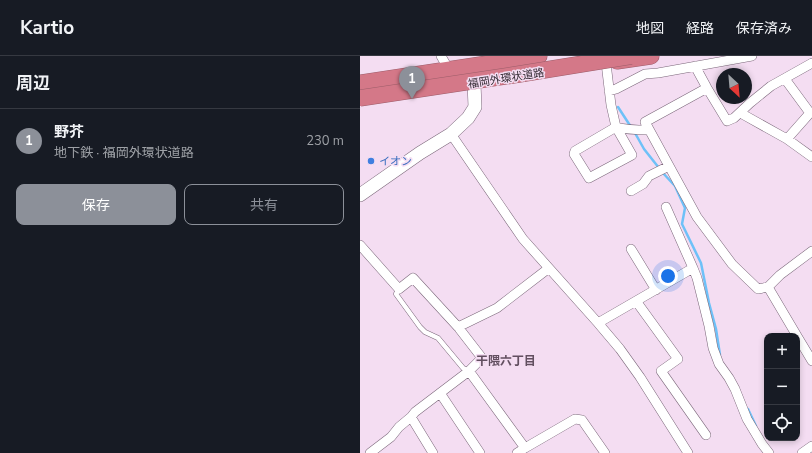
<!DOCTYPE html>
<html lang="ja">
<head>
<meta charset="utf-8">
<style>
	body { margin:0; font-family:"Nunito Sans","Noto Sans JP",sans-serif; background:#20242c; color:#f1f3f6 }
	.controls { position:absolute; right:12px; bottom:12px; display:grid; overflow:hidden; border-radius:8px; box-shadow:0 2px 6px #0003 }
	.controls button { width:36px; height:36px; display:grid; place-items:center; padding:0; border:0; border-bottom:1px solid #363941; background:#171b24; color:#f1f3f6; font:20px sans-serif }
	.compass { position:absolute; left:356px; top:12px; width:36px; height:36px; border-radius:50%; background:#171b24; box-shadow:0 2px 6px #0003; rotate:154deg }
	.you { position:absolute; left:308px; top:220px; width:14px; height:14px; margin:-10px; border:3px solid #fff; border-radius:50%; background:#1a73e8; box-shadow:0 0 0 6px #1a73e833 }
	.badge { display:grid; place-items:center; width:26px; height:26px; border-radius:50%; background:#8c9099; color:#fff; font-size:13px; font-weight:700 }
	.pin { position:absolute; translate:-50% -33px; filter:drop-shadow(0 1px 2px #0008) }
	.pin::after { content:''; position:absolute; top:21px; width:14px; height:12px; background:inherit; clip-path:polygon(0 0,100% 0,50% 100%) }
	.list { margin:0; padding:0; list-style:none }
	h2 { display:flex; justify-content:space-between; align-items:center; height:52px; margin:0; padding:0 16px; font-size:17px }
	h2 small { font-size:13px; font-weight:400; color:#9ea1a6 }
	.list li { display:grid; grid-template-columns:26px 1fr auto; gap:12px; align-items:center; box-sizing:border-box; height:64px; padding:0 16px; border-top:1px solid #363941 }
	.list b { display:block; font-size:15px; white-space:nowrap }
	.list p { margin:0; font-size:13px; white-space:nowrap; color:#9ea1a6 }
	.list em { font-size:13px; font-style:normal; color:#9ea1a6 }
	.actions { display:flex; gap:8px; padding:12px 16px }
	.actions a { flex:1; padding:9px 0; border:1px solid #8c9099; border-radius:8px; text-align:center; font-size:14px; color:#8c9099 }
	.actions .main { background:#8c9099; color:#fff }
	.icon { flex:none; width:22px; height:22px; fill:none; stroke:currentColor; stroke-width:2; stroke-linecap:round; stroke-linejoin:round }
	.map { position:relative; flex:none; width:452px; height:397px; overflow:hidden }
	header { display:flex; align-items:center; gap:24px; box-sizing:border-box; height:56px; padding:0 20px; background:#171b24; border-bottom:1px solid #363941 }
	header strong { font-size:19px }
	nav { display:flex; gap:22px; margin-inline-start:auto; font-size:14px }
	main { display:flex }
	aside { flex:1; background:#171b24 }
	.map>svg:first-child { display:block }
</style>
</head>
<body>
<header>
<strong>Kartio</strong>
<nav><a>地図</a><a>経路</a><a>保存済み</a></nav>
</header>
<main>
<aside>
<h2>周辺<small></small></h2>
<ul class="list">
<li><span class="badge">1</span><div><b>野芥</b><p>地下鉄 · 福岡外環状道路</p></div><em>230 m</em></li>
</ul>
<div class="actions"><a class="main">保存</a><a>共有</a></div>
</aside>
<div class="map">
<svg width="452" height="397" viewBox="0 0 452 397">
	<rect width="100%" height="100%" fill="#f4ddf2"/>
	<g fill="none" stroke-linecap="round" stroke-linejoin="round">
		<path stroke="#6ec1f8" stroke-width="2.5" d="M258 51 271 71
			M275 77 284 93 299 112
			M302 116 315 130 325 152 322 168 341 207 349 247 356 273 360 299
			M388 353 396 370"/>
		<g stroke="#7b677a" stroke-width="5.5">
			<path id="lane" d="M39 233 36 238 60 271 65 276 78 282 103 312 109 315"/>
		</g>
		<g stroke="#7b677a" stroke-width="10">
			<path id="street" d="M81 0 88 12
				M246 7 251 49 256 71C267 74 278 74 289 74
				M335 10 347 32 367 65 374 62 390 47 411 30 452 7
				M425 23 450 57 427 83
				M347 32 285 66 337 161 372 208 398 233 408 231 420 219 452 195
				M249 35 256 33 285 18 298 17 392 0
				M381 56 384 59 427 83 452 101
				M256 71 272 99 229 122 214 98 215 95Z
				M91 78 163 183 238 267 260 293 280 321 328 397
				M271 135 283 128 289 120 309 110
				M0 189 39 233 53 222 98 271 122 302 109 315
				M271 193 296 234
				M333 212 337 222 349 270 353 292 359 308 369 322 375 333 387 363 402 388 409 397
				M408 231 437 280
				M276 245 318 303 301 315 346 379
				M238 267 333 212 306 151
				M98 271 137 252 189 212
				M437 280 452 305
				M80 337 120 397
				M51 361 73 397
				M165 392 215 363 222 364 245 397
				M10 397 31 381 39 371 51 361 55 356 109 315 165 392 157 397
				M442 397 452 390"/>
		</g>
		<g stroke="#7b677a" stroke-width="14">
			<path id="secondary" d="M0 139 60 97 91 78 108 62 115 51 114 27"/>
		</g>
		<g stroke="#9c5d6a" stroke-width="17">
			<path id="highway" d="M257 5 291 0
				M0 27 179 0"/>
		</g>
		<use href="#lane" stroke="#fff" stroke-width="4.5"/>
		<use href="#street" stroke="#fff" stroke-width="9"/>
		<use href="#secondary" stroke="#fff" stroke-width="13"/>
		<use href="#highway" stroke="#d47888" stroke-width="16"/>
		<g stroke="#9c5d6a" stroke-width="17" stroke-linecap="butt">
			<path id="highway-bridge" d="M0 42 160 18 271 0"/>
		</g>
		<use href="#highway-bridge" stroke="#d47888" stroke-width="16"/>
	</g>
	<circle fill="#3f7fe0" stroke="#f4ddf2" stroke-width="1.5" cx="11" cy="105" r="4"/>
	<g text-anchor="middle" stroke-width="3" stroke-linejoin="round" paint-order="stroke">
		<g font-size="11" fill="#342b33" stroke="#f4ddf2">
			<text transform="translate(146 22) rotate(-9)" y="4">福岡外環状道路</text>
		</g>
		<g font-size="11" fill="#366cbe" stroke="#f4ddf2" text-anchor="start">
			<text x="19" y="109">イオン</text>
		</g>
		<g font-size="12" font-weight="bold" fill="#624f60" stroke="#f4ddf2">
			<text x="146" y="309">干隈六丁目</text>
		</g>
	</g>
</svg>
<div class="controls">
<button>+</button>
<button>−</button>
<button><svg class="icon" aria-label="locate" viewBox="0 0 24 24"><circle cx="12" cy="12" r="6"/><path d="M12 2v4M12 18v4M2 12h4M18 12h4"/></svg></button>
</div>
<svg class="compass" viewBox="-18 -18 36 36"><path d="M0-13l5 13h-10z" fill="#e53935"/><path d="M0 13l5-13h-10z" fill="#9ea1a6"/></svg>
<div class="you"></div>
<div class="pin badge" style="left:52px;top:43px">1</div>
</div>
</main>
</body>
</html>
